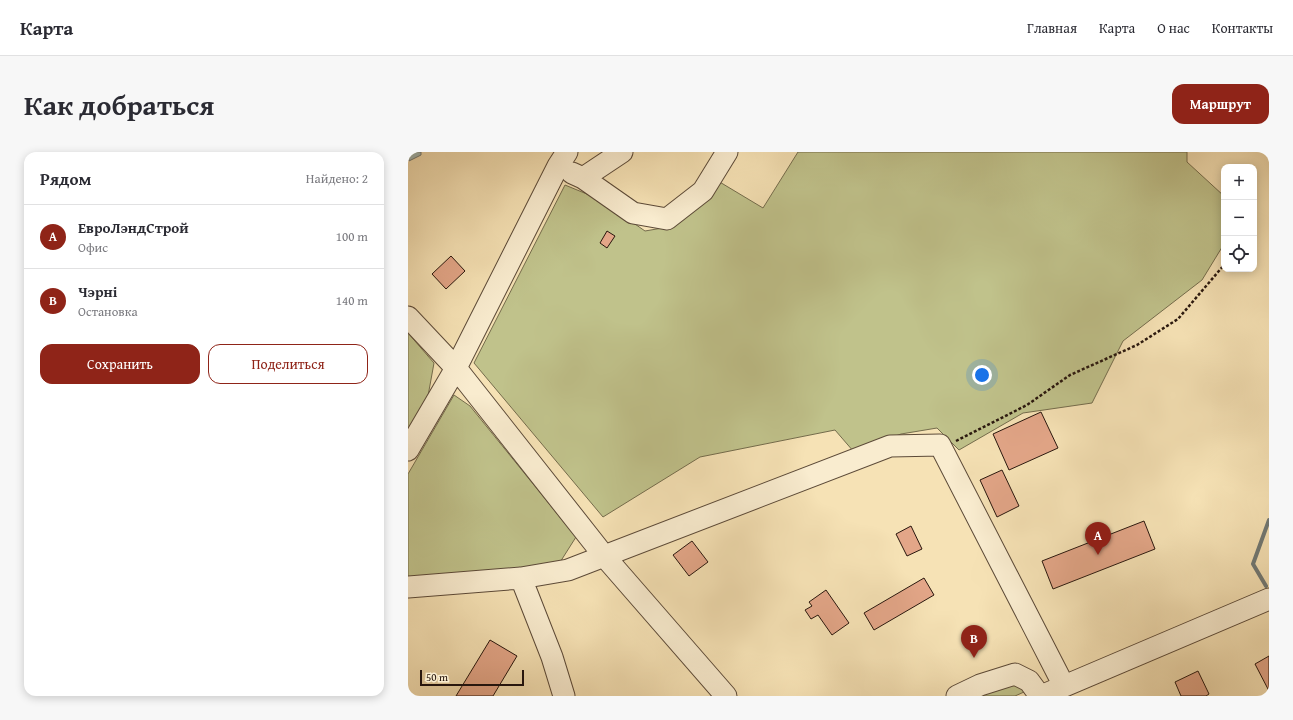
<!DOCTYPE html>
<html lang="ru">
<head>
<meta charset="utf-8">
<style>
	body { margin:0; font-family:"Gentium Book Plus",serif; background:#f7f7f7; color:#2b2b33 }
	.controls { position:absolute; right:12px; top:12px; display:grid; overflow:hidden; border-radius:8px; box-shadow:0 2px 10px #0003 }
	.controls button { width:36px; height:36px; display:grid; place-items:center; padding:0; border:0; border-bottom:1px solid #e1e1e2; background:#fff; color:#2b2b33; font:20px sans-serif }
	.scale { position:absolute; left:12px; bottom:10px; width:104px; box-sizing:border-box; padding-left:4px; border:2px solid #29170e; border-top:0; font-size:11px; line-height:14px; white-space:nowrap; color:#29170e; -webkit-text-stroke:3px #f9eccf; paint-order:stroke }
	.you { position:absolute; left:574px; top:223px; width:14px; height:14px; margin:-10px; border:3px solid #fff; border-radius:50%; background:#1a73e8; box-shadow:0 0 0 6px #1a73e833 }
	.badge { display:grid; place-items:center; width:26px; height:26px; border-radius:50%; background:#8f2418; color:#fff; font-size:13px; font-weight:700 }
	.pin { position:absolute; translate:-50% -33px; filter:drop-shadow(0 1px 2px #0008) }
	.pin::after { content:''; position:absolute; top:21px; width:14px; height:12px; background:inherit; clip-path:polygon(0 0,100% 0,50% 100%) }
	.list { margin:0; padding:0; list-style:none }
	h2 { display:flex; justify-content:space-between; align-items:center; height:52px; margin:0; padding:0 16px; font-size:17px }
	h2 small { font-size:13px; font-weight:400; color:#7c7c81 }
	.list li { display:grid; grid-template-columns:26px 1fr auto; gap:12px; align-items:center; box-sizing:border-box; height:64px; padding:0 16px; border-top:1px solid #e1e1e2 }
	.list b { display:block; font-size:15px; white-space:nowrap }
	.list p { margin:0; font-size:13px; white-space:nowrap; color:#7c7c81 }
	.list em { font-size:13px; font-style:normal; color:#7c7c81 }
	.actions { display:flex; gap:8px; padding:12px 16px }
	.actions a { flex:1; padding:9px 0; border:1px solid #8f2418; border-radius:12px; text-align:center; font-size:14px; color:#8f2418 }
	.actions .main { background:#8f2418; color:#fff }
	.icon { flex:none; width:22px; height:22px; fill:none; stroke:currentColor; stroke-width:2; stroke-linecap:round; stroke-linejoin:round }
	.map { position:relative; flex:none; width:861px; height:544px; overflow:hidden; border-radius:12px }
	header { display:flex; align-items:center; gap:24px; box-sizing:border-box; height:56px; padding:0 20px; background:#fff; border-bottom:1px solid #e1e1e2 }
	header strong { font-size:19px }
	nav { display:flex; gap:22px; margin-inline-start:auto; font-size:14px }
	.intro { display:flex; align-items:center; justify-content:space-between; box-sizing:border-box; height:96px; padding:0 24px }
	h1 { margin:0; font-size:28px }
	.button { padding:10px 18px; border-radius:12px; background:#8f2418; color:#fff; font-size:14px; font-weight:700 }
	main { display:flex; gap:24px; padding:0 24px }
	aside { flex:1; background:#fff; border-radius:12px; box-shadow:0 2px 10px #0003 }
	.map>svg:first-child { display:block }
</style>
</head>
<body>
<header>
<strong>Карта</strong>
<nav><a>Главная</a><a>Карта</a><a>О нас</a><a>Контакты</a></nav>
</header>
<div class="intro"><h1>Как добраться</h1><a class="button">Маршрут</a></div>
<main>
<aside>
<h2>Рядом<small>Найдено: 2</small></h2>
<ul class="list">
<li><span class="badge">A</span><div><b>ЕвроЛэндСтрой</b><p>Офис</p></div><em>100 m</em></li>
<li><span class="badge">B</span><div><b>Чэрні</b><p>Остановка</p></div><em>140 m</em></li>
</ul>
<div class="actions"><a class="main">Сохранить</a><a>Поделиться</a></div>
</aside>
<div class="map">
<svg width="861" height="544" viewBox="0 0 861 544">
	<rect width="100%" height="100%" fill="#f6e2b5"/>
	<filter id="stains"><feTurbulence type="fractalNoise" baseFrequency=".005" numOctaves="4"/><feColorMatrix values="0 0 0 0 .2 0 0 0 0 .09 0 0 0 0 .02 0 0 0 .5 -.17"/></filter>
	<radialGradient id="worn" r=".72"><stop offset=".6" stop-color="#630" stop-opacity="0"/><stop offset="1" stop-color="#630" stop-opacity=".3"/></radialGradient>
	<path fill="#c0c28b" stroke="#746c4c" d="M390 0H779V10L816 44V92L794 128 715 189 684 251 615 261 551 298 529 276 493 282 446 300 427 278 292 305 195 365 66 211 157 33 191 47 237 79 266 74 310 29 355 56Z
		M0 181 26 211 18 255 0 280Z
		M46 243 62 254 168 385 149 415 0 429V322Z
		M608 529 617 534 616 540 607 544H573Z"/>
	<path fill="#a1bbb9" stroke="#717975" d="M0 0H13V3L1 9Z"/>
	<g fill="none" stroke-linecap="round" stroke-linejoin="round">
		<path stroke="#717975" stroke-width="4" d="M858 434 845 412 861 368"/>
	</g>
	<path fill="#e3a688" stroke="#29170e" d="M199 79 207 84 199 96 192 91Z
		M43 104 57 119 38 137 24 122Z
		M633 260 650 296 601 318 585 282Z
		M594 318 611 354 589 365 572 328Z
		M736 369 747 397 645 437 634 409Z
		M503 374 514 397 499 404 488 382Z
		M284 389 300 410 281 424 265 403Z
		M516 426 526 443 466 478 456 461Z
		M418 438 441 471 424 483 410 463 403 467 397 458 404 454 401 450Z
		M82 488 109 504 85 544H48Z
		M861 504V539L847 512Z
		M790 519 801 542 798 544H773L767 530Z"/>
	<g fill="none" stroke-linecap="round" stroke-linejoin="round">
		<g stroke="#5c4a38" stroke-width="23">
			<path id="minor" d="M164 21 175 26 214 0
				M175 26 225 61 259 67 295 39 319 0
				M0 165 48 216 197 405 318 544
				M0 298 48 216 150 14 159 0
				M113 426 144 505 156 544
				M0 435 113 426 160 418 482 294 532 293 656 534
				M549 544 572 533 607 522 621 529 632 544
				M633 544 861 447"/>
		</g>
		<path stroke="#29170e" stroke-width="2.5" stroke-dasharray="3 2" stroke-linecap="butt" d="M548 289 619 253 662 223 729 193 770 167 816 113"/>
		<use href="#minor" stroke="#f9eccf" stroke-width="21"/>
	</g>
	<rect width="100%" height="100%" filter="url(#stains)"/>
	<rect width="100%" height="100%" fill="url(#worn)"/>
</svg>
<div class="controls">
<button>+</button>
<button>−</button>
<button><svg class="icon" aria-label="locate" viewBox="0 0 24 24"><circle cx="12" cy="12" r="6"/><path d="M12 2v4M12 18v4M2 12h4M18 12h4"/></svg></button>
</div>
<div class="scale">50 m</div>
<div class="you"></div>
<div class="pin badge" style="left:690px;top:403px">A</div>
<div class="pin badge" style="left:566px;top:506px">B</div>
</div>
</main>
</body>
</html>
